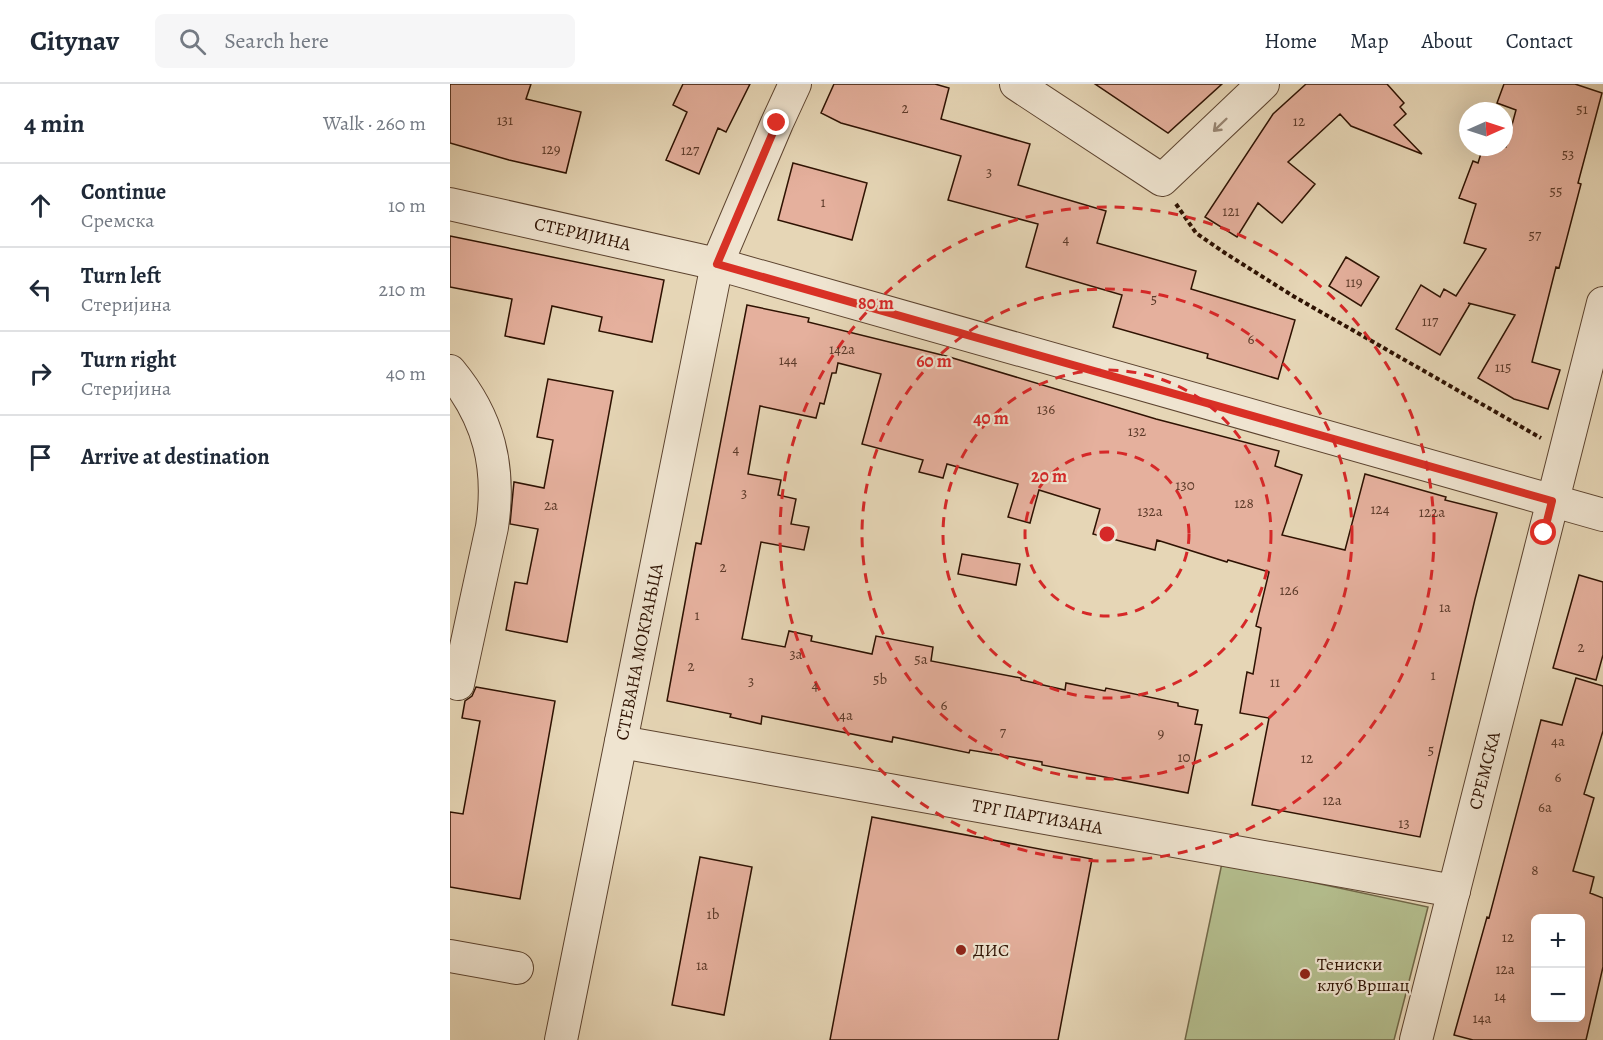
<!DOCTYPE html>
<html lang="en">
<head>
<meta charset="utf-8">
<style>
	body { margin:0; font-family:Alegreya,serif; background:#f6f6f7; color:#1f2937 }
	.controls { position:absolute; right:18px; bottom:18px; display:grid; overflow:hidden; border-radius:9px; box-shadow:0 6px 24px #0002 }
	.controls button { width:54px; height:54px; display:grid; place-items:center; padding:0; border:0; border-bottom:2px solid #e0e1e3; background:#fff; color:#1f2937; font:30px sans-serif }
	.compass { position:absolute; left:1009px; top:18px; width:54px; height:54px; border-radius:50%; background:#fff; box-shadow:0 6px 24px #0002; rotate:87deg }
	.stop { position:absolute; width:18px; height:18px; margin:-14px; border:4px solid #d93025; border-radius:50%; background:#fff }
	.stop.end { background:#d93025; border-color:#fff; box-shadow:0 2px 6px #0008 }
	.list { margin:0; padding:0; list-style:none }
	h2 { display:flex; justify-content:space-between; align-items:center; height:78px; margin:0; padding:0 24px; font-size:26px }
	h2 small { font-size:20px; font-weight:400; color:#747a83 }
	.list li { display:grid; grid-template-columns:39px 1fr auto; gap:18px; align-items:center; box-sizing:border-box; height:84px; padding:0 24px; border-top:2px solid #e0e1e3 }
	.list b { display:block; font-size:22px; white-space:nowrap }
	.list p { margin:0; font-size:20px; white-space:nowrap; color:#747a83 }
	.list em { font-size:20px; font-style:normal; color:#747a83 }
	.icon { flex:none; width:33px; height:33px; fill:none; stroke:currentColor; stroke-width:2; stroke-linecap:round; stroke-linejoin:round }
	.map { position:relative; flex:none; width:1153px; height:956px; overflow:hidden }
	header { display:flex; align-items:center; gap:36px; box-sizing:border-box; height:84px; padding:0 30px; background:#fff; border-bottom:2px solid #e0e1e3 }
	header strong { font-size:28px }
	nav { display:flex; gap:33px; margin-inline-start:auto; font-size:21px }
	.search { width:420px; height:54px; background:#f6f6f7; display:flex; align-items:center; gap:15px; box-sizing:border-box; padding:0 21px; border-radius:9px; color:#747a83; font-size:22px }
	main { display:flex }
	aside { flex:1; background:#fff }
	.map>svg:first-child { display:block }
</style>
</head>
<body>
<header>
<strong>Citynav</strong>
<div class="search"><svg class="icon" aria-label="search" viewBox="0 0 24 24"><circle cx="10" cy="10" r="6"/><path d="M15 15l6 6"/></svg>Search here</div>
<nav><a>Home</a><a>Map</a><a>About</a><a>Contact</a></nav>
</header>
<main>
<aside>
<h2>4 min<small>Walk · 260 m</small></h2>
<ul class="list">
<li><svg class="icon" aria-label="ahead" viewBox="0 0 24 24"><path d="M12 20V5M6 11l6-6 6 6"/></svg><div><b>Continue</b><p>Сремска</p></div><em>10 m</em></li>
<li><svg class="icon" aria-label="left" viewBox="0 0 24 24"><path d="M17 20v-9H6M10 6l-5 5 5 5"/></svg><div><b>Turn left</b><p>Стеријина</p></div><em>210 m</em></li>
<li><svg class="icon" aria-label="right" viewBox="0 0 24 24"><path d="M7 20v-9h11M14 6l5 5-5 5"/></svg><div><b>Turn right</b><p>Стеријина</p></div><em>40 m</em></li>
<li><svg class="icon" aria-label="arrive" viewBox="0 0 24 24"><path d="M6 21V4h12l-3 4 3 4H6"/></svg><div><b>Arrive at destination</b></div></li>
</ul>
</aside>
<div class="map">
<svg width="1153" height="956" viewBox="0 0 1153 956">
	<rect width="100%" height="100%" fill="#e6d6b6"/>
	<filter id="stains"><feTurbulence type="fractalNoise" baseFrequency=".00333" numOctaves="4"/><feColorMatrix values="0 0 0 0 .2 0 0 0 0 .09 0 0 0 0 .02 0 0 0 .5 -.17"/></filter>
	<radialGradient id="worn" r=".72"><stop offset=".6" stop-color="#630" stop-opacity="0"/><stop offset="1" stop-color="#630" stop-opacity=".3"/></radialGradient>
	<path fill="#b4be8e" stroke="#716848" stroke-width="1.5" d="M772 779 978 823 944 956H735Z"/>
	<path fill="#e5b09d" stroke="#2e1202" stroke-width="1.5" fill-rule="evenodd" d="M0 0H81L76 15 131 28 116 89 59 76 0 59Z
		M233 0H300L276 48 268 44 249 90 216 76 237 28 223 21Z
		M384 0H485L499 4 491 35 580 60 568 101 656 127 647 159 746 187 741 205 845 236 828 295 757 274 758 270 663 243 672 211 576 183 588 140 498 116 511 72 391 39 371 29Z
		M645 0H772L718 49Z
		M856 0H937L954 19 950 23 956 30 944 41 972 70 901 42 890 30 838 78 865 100 832 139 808 119 787 153 755 133 823 30Z
		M1054 0H1125L1152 9 1128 99 1131 100 1109 184 1106 183 1082 278 1110 286 1098 325 1064 315 1028 294 1065 231 1018 219 1020 220 990 271 946 245 971 201 990 213 994 205 1006 212 1036 165 1014 159 1026 120 1009 114 1023 77 1028 79 1033 63H1056L1066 26 1047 19Z
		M343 79 417 99 402 156 328 136Z
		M0 152 214 196 202 258 149 247 152 233 102 222 94 260 55 252 62 215 0 203Z
		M896 173 929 193 911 222 879 202Z
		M297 221 359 234 358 238 496 272 706 335 829 367 825 382 852 391 832 451 895 466 915 390 996 413 995 416 1047 429 1025 515 970 753 802 721 819 634 790 629 797 588 803 590 811 544 806 542 819 488 778 476 777 478 707 456 705 466 643 450 650 425 589 406 580 439 558 433 568 400 497 380 493 394 469 388 473 376 412 360 431 290 388 279 386 289H382L374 320 370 319 366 334 310 322 298 390 331 396 328 411 346 415 341 440 359 443 354 466 311 458 292 555 335 563 339 547 362 552 361 557 422 570 426 552 483 563 481 577 571 594V596L615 606 616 599 655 607 656 604 728 619V622L748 626 745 640 752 641 738 709 592 681V678L520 666 519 669 443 653 442 658 312 632 311 640 280 633 281 630 217 617 246 459 251 460Z
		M98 295 163 307 117 558 56 546 65 498 77 500 88 445 60 440 63 408 64 398 94 404 103 356 87 353Z
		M512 470 570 480 566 501 508 490Z
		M1129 491 1153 498V571L1146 596 1103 584Z
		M1126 594 1153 602V647L1134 710 1144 714 1123 787 1144 793 1140 809 1153 814V883L1136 956H1023L1004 951 1037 833 1039 834 1091 636 1112 641ZM1086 834H1131V933H1086Z
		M26 603 105 617 70 815 0 803V728L13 730 30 637 12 634 15 617 22 612Z
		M422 733 642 775 608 956H380Z
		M250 773 302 783 274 931 222 921Z"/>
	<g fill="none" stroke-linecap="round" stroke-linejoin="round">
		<g stroke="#5c432f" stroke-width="34">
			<g id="minor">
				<path d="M566 0 712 96 813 0"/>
				<path id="s1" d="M0 120 267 180 1153 431"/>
				<path d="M0 287C39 334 51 383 42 443L8 600"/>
				<path id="s2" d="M171 658 1004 807"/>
				<path d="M0 872 67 884"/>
				<path id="s3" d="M111 956 267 180 327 39 345 0"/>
				<path id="s4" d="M966 956 1153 219"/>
			</g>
		</g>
		<path stroke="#2e1202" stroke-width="4" stroke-dasharray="4.5 3" stroke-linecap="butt" d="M726 120 746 149 775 169 843 212 1091 354"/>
		<use href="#minor" stroke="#efe4d0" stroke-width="32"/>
	</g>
	<defs><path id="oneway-shaft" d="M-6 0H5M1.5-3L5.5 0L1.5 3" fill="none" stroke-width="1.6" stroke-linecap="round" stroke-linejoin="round" transform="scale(1.5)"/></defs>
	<use stroke="#988673" href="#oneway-shaft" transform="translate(770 41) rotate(136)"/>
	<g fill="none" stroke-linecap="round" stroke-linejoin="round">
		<path stroke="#d93025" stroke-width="8" d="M327 39 267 180 1102 417 1094 449"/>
	</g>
	<g fill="none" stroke="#d62828" stroke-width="3" stroke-dasharray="10 8">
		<circle cx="657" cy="450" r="82"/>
		<circle cx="657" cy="450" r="164"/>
		<circle cx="657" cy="450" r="245"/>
		<circle cx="657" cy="450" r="327"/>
	</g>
	<g fill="#8f2418" stroke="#efe4d0" stroke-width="2">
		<circle cx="511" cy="866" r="6"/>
		<circle cx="855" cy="890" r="6"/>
	</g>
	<g text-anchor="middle" stroke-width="4.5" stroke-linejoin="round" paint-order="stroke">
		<g font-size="15" fill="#5c3a29">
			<text x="455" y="29">2</text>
			<text x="1132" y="30">51</text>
			<text x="55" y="41">131</text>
			<text x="849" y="42">12</text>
			<text x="101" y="70">129</text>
			<text x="240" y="71">127</text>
			<text x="1118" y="75">53</text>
			<text x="539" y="93">3</text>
			<text x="1106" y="112">55</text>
			<text x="373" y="123">1</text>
			<text x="781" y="132">121</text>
			<text x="1085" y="156">57</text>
			<text x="616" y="160">4</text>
			<text x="904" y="203">119</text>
			<text x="704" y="220">5</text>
			<text x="980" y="242">117</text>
			<text x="801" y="260">6</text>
			<text x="392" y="270">142a</text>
			<text x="338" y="281">144</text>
			<text x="1053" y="288">115</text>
			<text x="596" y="330">136</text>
			<text x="687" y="352">132</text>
			<text x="286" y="370">4</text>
			<text x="735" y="406">130</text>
			<text x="294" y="414">3</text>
			<text x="794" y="424">128</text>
			<text x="101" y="426">2a</text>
			<text x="930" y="430">124</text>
			<text x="700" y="432">132a</text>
			<text x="982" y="433">122a</text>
			<text x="273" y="488">2</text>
			<text x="839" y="511">126</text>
			<text x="995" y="528">1a</text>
			<text x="247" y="536">1</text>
			<text x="1131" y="568">2</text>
			<text x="346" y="575">3a</text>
			<text x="471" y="580">5a</text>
			<text x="241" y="587">2</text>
			<text x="983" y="596">1</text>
			<text x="430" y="600">5b</text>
			<text x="301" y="602">3</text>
			<text x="825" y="603">11</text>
			<text x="365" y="606">4</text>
			<text x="494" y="626">6</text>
			<text x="396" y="636">4a</text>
			<text x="553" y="653">7</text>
			<text x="711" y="654">9</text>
			<text x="1108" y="662">4a</text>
			<text x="981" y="671">5</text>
			<text x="734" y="678">10</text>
			<text x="857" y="679">12</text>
			<text x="1108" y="698">6</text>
			<text x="882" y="721">12a</text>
			<text x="1095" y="728">6a</text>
			<text x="954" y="744">13</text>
			<text x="1085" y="791">8</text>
			<text x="263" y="835">1b</text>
			<text x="1058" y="858">12</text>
			<text x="252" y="886">1a</text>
			<text x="1055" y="890">12a</text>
			<text x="1050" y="917">14</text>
			<text x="1032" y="939">14a</text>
		</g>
		<g font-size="18" fill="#2e1202" stroke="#efe4d0">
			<text dy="6" stroke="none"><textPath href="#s1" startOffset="136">СТЕРИЈИНА</textPath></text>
			<text dy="6" stroke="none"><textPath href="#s3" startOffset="396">СТЕВАНА МОКРАЊЦА</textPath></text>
			<text dy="6" stroke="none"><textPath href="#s4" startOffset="278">СРЕМСКА</textPath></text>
			<text dy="6" stroke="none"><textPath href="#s2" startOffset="423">ТРГ ПАРТИЗАНА</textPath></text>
		</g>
		<g font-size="18" fill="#2e1202" stroke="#efe4d0" text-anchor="start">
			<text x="523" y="872">ДИС</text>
			<text x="867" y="886">Тениски<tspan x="867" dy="21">клуб Вршац</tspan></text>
		</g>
	</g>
	<circle cx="657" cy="450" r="9" fill="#d62828" stroke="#efe4d0" stroke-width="3"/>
	<g font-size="18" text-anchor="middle" font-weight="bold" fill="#d62828" stroke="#efe4d0" stroke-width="4.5" stroke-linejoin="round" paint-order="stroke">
		<text x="426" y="225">80 m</text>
		<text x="484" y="283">60 m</text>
		<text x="541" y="340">40 m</text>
		<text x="599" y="398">20 m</text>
	</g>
	<rect width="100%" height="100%" filter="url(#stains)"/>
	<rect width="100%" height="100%" fill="url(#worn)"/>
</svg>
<div class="controls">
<button>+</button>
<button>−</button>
</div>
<svg class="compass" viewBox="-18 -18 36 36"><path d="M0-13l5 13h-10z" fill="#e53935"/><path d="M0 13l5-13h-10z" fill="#747a83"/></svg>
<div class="stop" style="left:1094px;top:449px"></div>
<div class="stop end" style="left:327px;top:39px"></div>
</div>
</main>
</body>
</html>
